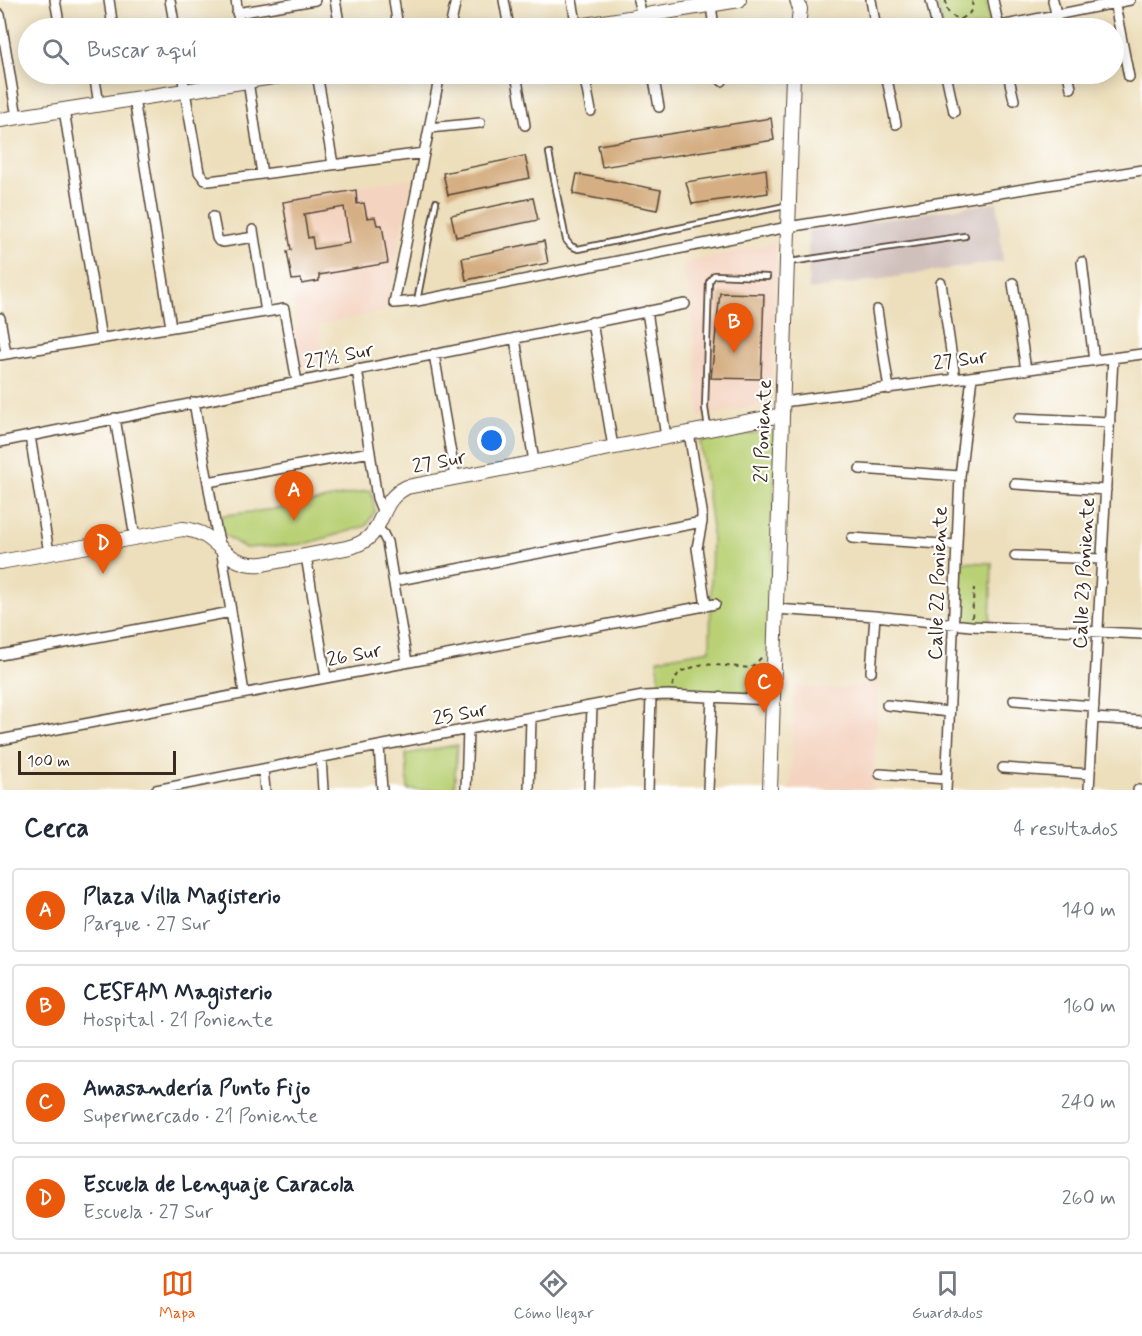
<!DOCTYPE html>
<html lang="es">
<head>
<meta charset="utf-8">
<style>
	body { margin:0; font-family:Mynerve,sans-serif; background:#f2f2f3; color:#1f2937 }
	.scale { position:absolute; left:18px; bottom:15px; width:158px; box-sizing:border-box; padding-left:6px; border:3px solid #3b2a1e; border-top:0; font-size:16px; line-height:21px; white-space:nowrap; color:#3b2a1e; -webkit-text-stroke:4px #fff; paint-order:stroke }
	.you { position:absolute; left:492px; top:441px; width:21px; height:21px; margin:-15px; border:4px solid #fff; border-radius:50%; background:#1a73e8; box-shadow:0 0 0 9px #1a73e833 }
	.badge { display:grid; place-items:center; width:39px; height:39px; border-radius:50%; background:#ea580c; color:#fff; font-size:20px; font-weight:700 }
	.pin { position:absolute; translate:-50% -50px; filter:drop-shadow(0 2px 3px #0008) }
	.pin::after { content:''; position:absolute; top:32px; width:21px; height:18px; background:inherit; clip-path:polygon(0 0,100% 0,50% 100%) }
	.list { margin:0; padding:0; list-style:none }
	h2 { display:flex; justify-content:space-between; align-items:center; height:78px; margin:0; padding:0 24px; font-size:26px }
	h2 small { font-size:20px; font-weight:400; color:#747a83 }
	.list li { display:grid; grid-template-columns:39px 1fr auto; gap:18px; align-items:center; box-sizing:border-box; height:84px; margin:0 12px 12px; padding:0 12px; border:2px solid #e0e1e3; border-radius:6px }
	.list b { display:block; font-size:22px; white-space:nowrap }
	.list p { margin:0; font-size:20px; white-space:nowrap; color:#747a83 }
	.list em { font-size:20px; font-style:normal; color:#747a83 }
	.icon { flex:none; width:33px; height:33px; fill:none; stroke:currentColor; stroke-width:2; stroke-linecap:round; stroke-linejoin:round }
	.map { position:relative; flex:none; width:1142px; height:790px; overflow:hidden }
	.search { position:absolute; background:#fff; box-shadow:0 3px 15px #0003; left:18px; right:18px; top:18px; height:66px; display:flex; align-items:center; gap:15px; box-sizing:border-box; padding:0 21px; border-radius:33px; color:#747a83; font-size:22px }
	.sheet { height:462px; background:#fff }
	nav { display:flex; justify-content:space-around; align-items:center; box-sizing:border-box; height:84px; border-top:2px solid #e0e1e3; background:#fff; font-size:16px; color:#747a83 }
	nav a { display:grid; justify-items:center; gap:3px }
	nav .on { color:#ea580c }
	.map>svg:first-child { display:block }
</style>
</head>
<body>
<div class="map">
<svg width="1142" height="790" viewBox="0 0 1142 790">
	<rect width="100%" height="100%" fill="#fff"/>
	<filter id="ink" filterUnits="userSpaceOnUse"><feTurbulence type="fractalNoise" baseFrequency=".0167" numOctaves="2"/><feDisplacementMap in="SourceGraphic" scale="12" xChannelSelector="R" yChannelSelector="G"/><feConvolveMatrix kernelMatrix="1 2 1 2 8 2 1 2 1" color-interpolation-filters="sRGB"/></filter>
	<filter id="wash" filterUnits="userSpaceOnUse"><feTurbulence type="fractalNoise" baseFrequency=".008" numOctaves="4" result="noise"/><feDisplacementMap in="SourceGraphic" scale="24" xChannelSelector="R" yChannelSelector="G"/><feGaussianBlur stdDeviation="1.35" result="paint"/><feColorMatrix in="noise" values="0 0 0 0 0 0 0 0 0 0 0 0 0 0 0 0 0 1.4 0 .05"/><feComposite in="paint" operator="in"/></filter>
	<g filter="url(#wash)">
		<rect width="100%" height="100%" fill="#eddfbc"/>
		<path fill="#f4d3c0" d="M412 178 385 311 319 325 324 362 299 366 293 329 298 328 278 199Z
			M776 242 772 403 699 417 691 304 683 263Z
			M879 681 873 790H790L795 686 838 689Z"/>
		<path fill="#d0c0bc" d="M997 202 1003 261 809 290 808 231Z"/>
		<path fill="#b9d075" stroke="#7a7d4a" stroke-width="1.5" d="M936 0H986L990 24 970 28H943Z
			M777 430 767 693 661 692 657 659 710 650 712 527 700 441Z
			M371 490 375 511 366 526 305 544 245 548 223 534 219 516 283 508Z
			M955 562 992 563 990 625 955 624Z
			M457 745 454 790H408L406 754Z"/>
		<g id="blocks">
			<path fill="#d5af83" fill-rule="evenodd" d="M771 118 774 140 602 167 598 145Z
				M525 156 530 178 448 195 443 173Z
				M766 169 768 193 692 204 686 182Z
				M577 174 661 190 657 210 573 194Z
				M356 190 357 204 364 203 367 218 375 217 377 225H382L388 263 319 275V281L302 284 301 279 292 280 287 251 291 250 283 202ZM344 207 350 243 314 249 312 237 308 238 304 214Z
				M533 198 538 220 456 237 451 215Z
				M544 241 548 263 466 280 462 258Z
				M720 293 764 294 761 379 711 378Z"/>
		</g>
	</g>
	<g filter="url(#ink)">
		<use href="#blocks" fill-opacity="0" stroke="#564536" stroke-width="1.5"/>
		<g fill="none" stroke-linecap="round" stroke-linejoin="round">
			<g stroke="#564536" stroke-width="8">
				<path id="lane" d="M549 153 566 240 571 246 578 249 785 206
					M790 262 965 236
					M417 301 436 202
					M708 428 705 408 709 282 714 275 767 277"/>
			</g>
			<g stroke="#564536" stroke-width="12">
				<path id="street" d="M55 0 60 28
					M109 0 113 28
					M170 0 175 28
					M236 0 240 28
					M335 0 340 28
					M394 0 398 28
					M504 0 509 28
					M572 0 577 28
					M638 0 645 28
					M871 0 876 28
					M931 0 937 28
					M993 0 999 28
					M1053 0 1059 28
					M1114 0 1129 77
					M711 5 714 28
					M237 13 315 0
					M0 15 17 117
					M450 28 456 0
					M991 28 1130 0
					M94 74 99 104
					M182 74 199 172 205 180 209 181 424 153
					M247 74 262 174
					M317 74 333 164
					M440 74 394 303 417 301 788 227 1142 170
					M516 74 525 125
					M584 74 591 111
					M653 74 659 107
					M721 74 722 81
					M886 74 896 124
					M946 74 954 112
					M1008 74 1014 100
					M1068 74 1071 88
					M134 99 171 327
					M64 110 101 339
					M429 128 480 123
					M213 217 217 238 219 241 223 242 254 237
					M253 230 266 312
					M1082 262 1094 361
					M941 283 955 379
					M1013 283 1026 370
					M877 310 889 389
					M647 311 666 437
					M0 318 6 354
					M592 322 613 447
					M515 338 534 462
					M434 354 455 477
					M0 355 284 309 297 382
					M357 369 377 498 383 513
					M194 402 216 529 221 548 244 693
					M783 402 1142 354
					M115 418 135 538
					M1019 418 1110 422
					M689 433 702 511V522L697 548 706 606
					M30 436 49 553
					M0 442 685 304
					M860 469 960 476
					M208 482 370 452
					M1015 484 1106 490
					M377 528 383 534 387 542 407 662
					M852 538 956 545
					M306 556 326 677
					M1015 556 1102 559
					M394 581 702 522
					M776 609 875 616 971 626 1142 634
					M0 655 231 612
					M871 672 875 616
					M1014 700 1094 706
					M887 705 949 712
					M1093 718 1142 721
					M0 740 715 604
					M379 746 382 790
					M321 757 323 790
					M1003 768 1090 774
					M263 769 265 790
					M880 774 946 779
					M156 790 379 746 643 696 668 695 773 700
					M466 790 468 730
					M529 790 531 718
					M589 790 592 706
					M648 790 651 696
					M708 790 712 697
					M946 790 960 476 972 377
					M1089 790 1113 358
					M1138 790H1139"/>
			</g>
			<g stroke="#564536" stroke-width="16">
				<path id="secondary" d="M797 0 800 9 798 28
					M567 28 739 0
					M0 120 292 74
					M0 562 183 529C222 532 221 568 263 564L346 548C390 539 373 503 407 487L782 415
					M770 790 793 74"/>
			</g>
			<path stroke="#564536" stroke-width="2" stroke-dasharray="4.5 4.5" stroke-linecap="butt" d="M946 0C943 24 976 24 972 0
				M960 18 962 28
				M972 618 974 588
				M672 686 679 672 703 664 751 668 763 656"/>
			<use href="#lane" stroke="#fff" stroke-width="4.5"/>
			<use href="#street" stroke="#fff" stroke-width="9"/>
			<use href="#secondary" stroke="#fff" stroke-width="14"/>
		</g>
	</g>
	<g text-anchor="middle" stroke-width="4.5" stroke-linejoin="round" paint-order="stroke">
		<g font-size="20" fill="#3b2a1e" stroke="#fff">
			<text transform="translate(339 355) rotate(-11)" y="7">27½ Sur</text>
			<text transform="translate(960 359) rotate(-8)" y="7">27 Sur</text>
			<text transform="translate(762 431) rotate(-88)" y="7">21 Poniente</text>
			<text transform="translate(439 461) rotate(-11)" y="7">27 Sur</text>
			<text transform="translate(1083 573) rotate(-87)" y="7">Calle 23 Poniente</text>
			<text transform="translate(937 583) rotate(-88)" y="7">Calle 22 Poniente</text>
			<text transform="translate(354 654) rotate(-11)" y="7">26 Sur</text>
			<text transform="translate(460 713) rotate(-11)" y="7">25 Sur</text>
		</g>
	</g>
</svg>
<div class="scale">100 m</div>
<div class="you"></div>
<div class="pin badge" style="left:294px;top:521px">A</div>
<div class="pin badge" style="left:734px;top:353px">B</div>
<div class="pin badge" style="left:764px;top:713px">C</div>
<div class="pin badge" style="left:103px;top:574px">D</div>
<div class="search"><svg class="icon" aria-label="search" viewBox="0 0 24 24"><circle cx="10" cy="10" r="6"/><path d="M15 15l6 6"/></svg>Buscar aquí</div>
</div>
<section class="sheet">
<h2>Cerca<small>4 resultados</small></h2>
<ul class="list">
<li><span class="badge">A</span><div><b>Plaza Villa Magisterio</b><p>Parque · 27 Sur</p></div><em>140 m</em></li>
<li><span class="badge">B</span><div><b>CESFAM Magisterio</b><p>Hospital · 21 Poniente</p></div><em>160 m</em></li>
<li><span class="badge">C</span><div><b>Amasandería Punto Fijo</b><p>Supermercado · 21 Poniente</p></div><em>240 m</em></li>
<li><span class="badge">D</span><div><b>Escuela de Lenguaje Caracola</b><p>Escuela · 27 Sur</p></div><em>260 m</em></li>
</ul>
</section>
<nav>
<a class="on"><svg class="icon" aria-label="map" viewBox="0 0 24 24"><path d="M3 6l6-2 6 2 6-2v14l-6 2-6-2-6 2zM9 4v14M15 6v14"/></svg>Mapa</a>
<a><svg class="icon" aria-label="directions" viewBox="0 0 24 24"><path d="M12 3l9 9-9 9-9-9zM9 14v-3h6M13 9l2 2-2 2"/></svg>Cómo llegar</a>
<a><svg class="icon" aria-label="saved" viewBox="0 0 24 24"><path d="M7 4h10v16l-5-4-5 4z"/></svg>Guardados</a>
</nav>
</body>
</html>
